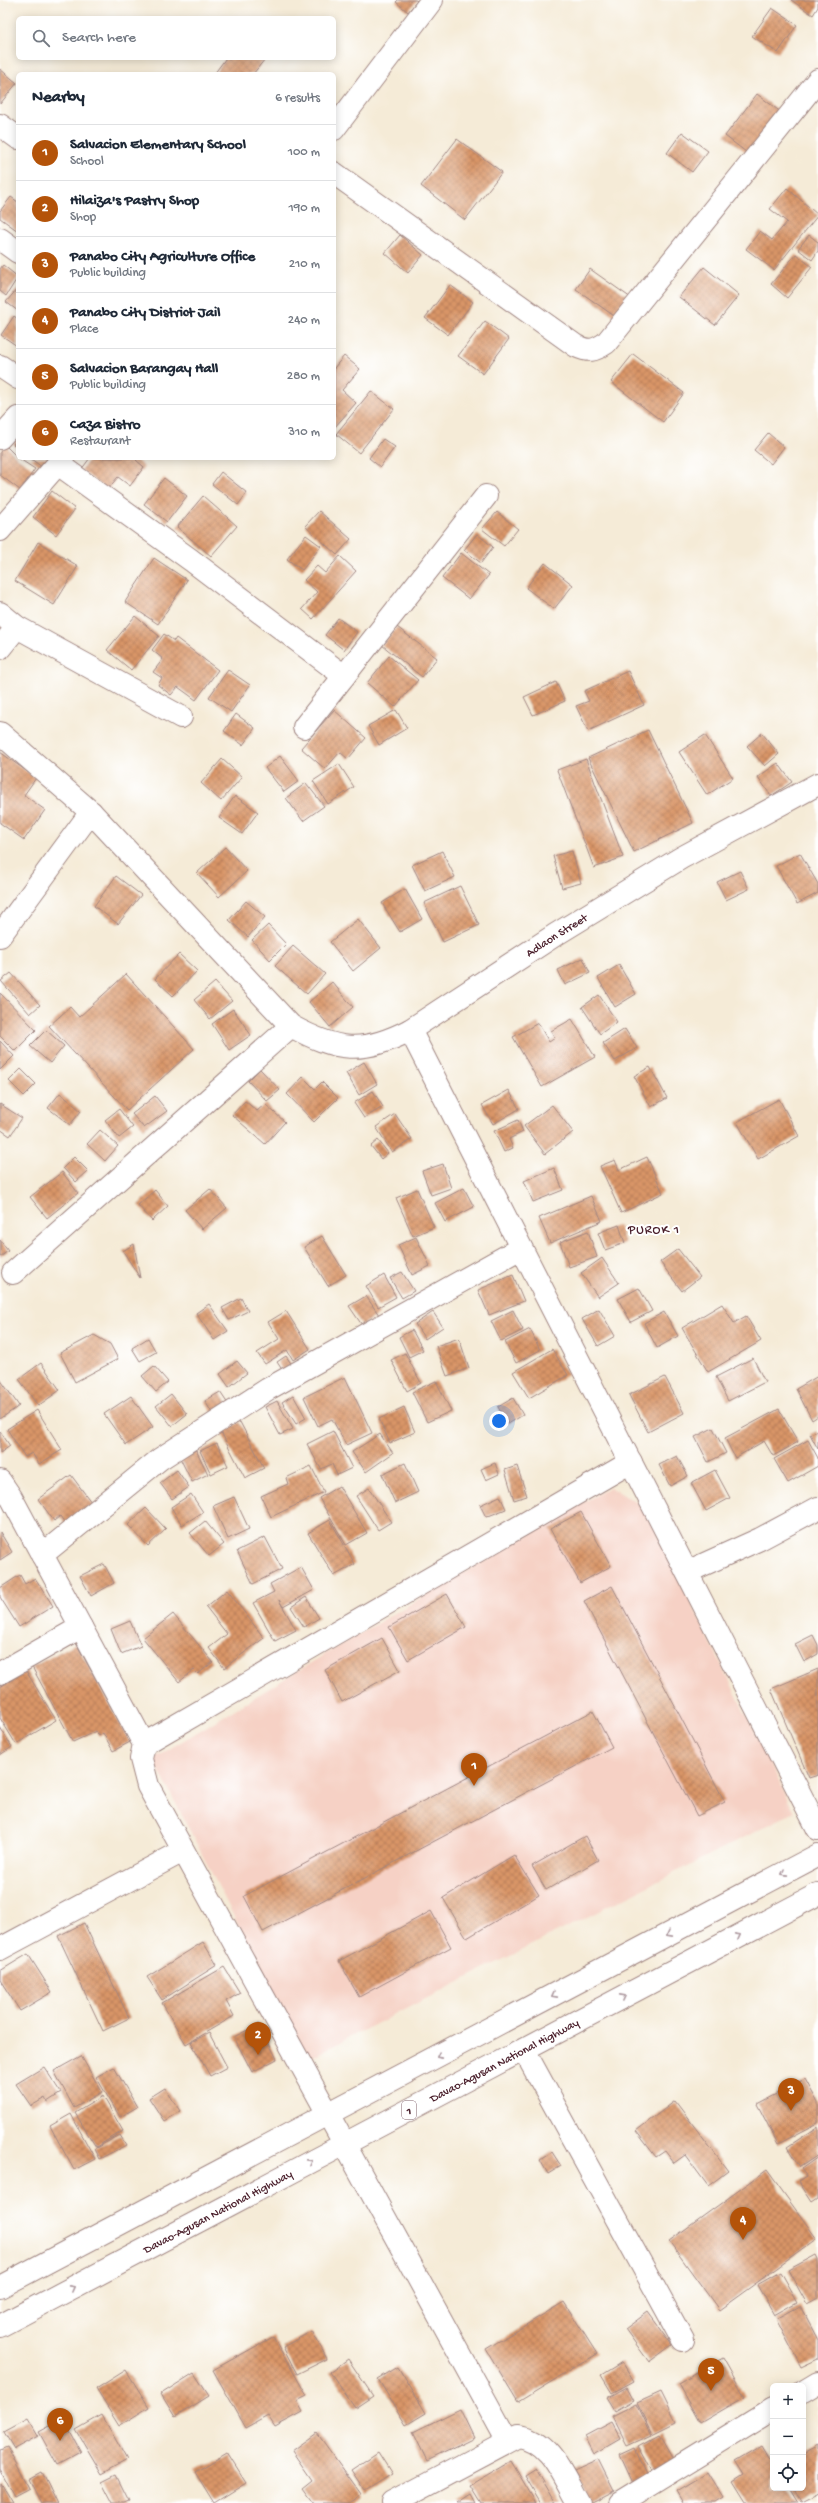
<!DOCTYPE html>
<html lang="en">
<head>
<meta charset="utf-8">
<style>
	body { margin:0; font-family:"Gochi Hand",sans-serif; background:#f2f2f3; color:#1f2937 }
	.controls { position:absolute; right:12px; bottom:12px; display:grid; overflow:hidden; border-radius:6px; box-shadow:0 2px 10px #0003 }
	.controls button { width:36px; height:36px; display:grid; place-items:center; padding:0; border:0; border-bottom:1px solid #e0e1e3; background:#fff; color:#1f2937; font:20px sans-serif }
	.you { position:absolute; left:499px; top:1421px; width:14px; height:14px; margin:-10px; border:3px solid #fff; border-radius:50%; background:#1a73e8; box-shadow:0 0 0 6px #1a73e833 }
	.badge { display:grid; place-items:center; width:26px; height:26px; border-radius:50%; background:#b45309; color:#fff; font-size:13px; font-weight:700 }
	.pin { position:absolute; translate:-50% -33px; filter:drop-shadow(0 1px 2px #0008) }
	.pin::after { content:''; position:absolute; top:21px; width:14px; height:12px; background:inherit; clip-path:polygon(0 0,100% 0,50% 100%) }
	.list { margin:0; padding:0; list-style:none }
	h2 { display:flex; justify-content:space-between; align-items:center; height:52px; margin:0; padding:0 16px; font-size:17px }
	h2 small { font-size:13px; font-weight:400; color:#747a83 }
	.list li { display:grid; grid-template-columns:26px 1fr auto; gap:12px; align-items:center; box-sizing:border-box; height:56px; padding:0 16px; border-top:1px solid #e0e1e3 }
	.list b { display:block; font-size:15px; white-space:nowrap }
	.list p { margin:0; font-size:13px; white-space:nowrap; color:#747a83 }
	.list em { font-size:13px; font-style:normal; color:#747a83 }
	.icon { flex:none; width:22px; height:22px; fill:none; stroke:currentColor; stroke-width:2; stroke-linecap:round; stroke-linejoin:round }
	.map { position:relative; flex:none; width:818px; height:2503px; overflow:hidden }
	.search { position:absolute; background:#fff; box-shadow:0 2px 10px #0003; left:16px; top:16px; width:320px; height:44px; display:flex; align-items:center; gap:10px; box-sizing:border-box; padding:0 14px; border-radius:6px; color:#747a83; font-size:15px }
	.panel { position:absolute; background:#fff; box-shadow:0 2px 10px #0003; left:16px; top:72px; width:320px; height:388px; border-radius:6px }
	.map>svg:first-child { display:block }
</style>
</head>
<body>
<div class="map">
<svg width="818" height="2503" viewBox="0 0 818 2503">
	<defs>
		<pattern id="building-cross-hatch" width="8" height="8" patternUnits="userSpaceOnUse"><rect width="8" height="8" fill="#d99568"/><path d="M0 0l8 8M0 8l8-8" fill="none" stroke="#b27956"/></pattern>
	</defs>
	<rect width="100%" height="100%" fill="#fff"/>
	<filter id="ink" filterUnits="userSpaceOnUse"><feTurbulence type="fractalNoise" baseFrequency=".025" numOctaves="2"/><feDisplacementMap in="SourceGraphic" scale="8" xChannelSelector="R" yChannelSelector="G"/><feConvolveMatrix kernelMatrix="1 2 1 2 8 2 1 2 1" color-interpolation-filters="sRGB"/></filter>
	<filter id="wash" filterUnits="userSpaceOnUse"><feTurbulence type="fractalNoise" baseFrequency=".012" numOctaves="4" result="noise"/><feDisplacementMap in="SourceGraphic" scale="16" xChannelSelector="R" yChannelSelector="G"/><feGaussianBlur stdDeviation="0.9" result="paint"/><feColorMatrix in="noise" values="0 0 0 0 0 0 0 0 0 0 0 0 0 0 0 0 0 1.4 0 .05"/><feComposite in="paint" operator="in"/></filter>
	<g filter="url(#wash)">
		<rect width="100%" height="100%" fill="#f5ebd7"/>
		<path fill="#f6d1c5" d="M610 1487 644 1507 794 1812 307 2059 153 1759 342 1644Z"/>
		<g id="blocks">
			<path fill="url(#building-cross-hatch)" d="M398 0H416L417 1 408 12 396 2Z
				M791 0H818V7L813 15Z
				M772 8 797 25 778 53 752 36Z
				M226 58H263L265 59 253 74H214Z
				M0 69 17 83 0 104Z
				M757 94 782 113 750 155 725 136Z
				M682 132 708 151 692 172 667 153Z
				M457 139 502 172 465 220 421 186Z
				M787 188 818 215 774 270 746 249 760 231 772 240 787 222 770 209Z
				M11 197 18 202V231L0 218V211Z
				M400 235 423 255 408 273 385 253Z
				M809 235 818 242V251L812 260 798 249Z
				M796 254 812 267 787 298 771 284Z
				M3 265 18 277 6 296 0 291V269Z
				M704 267 739 295 715 325 679 297Z
				M590 269 631 298 617 318 576 289Z
				M450 285 473 302 448 335 425 318Z
				M18 288V311L6 302Z
				M14 316 18 319 17 346 1 335Z
				M485 321 509 339 483 374 458 356Z
				M633 354 684 393 663 422 611 382Z
				M344 356 360 369 342 390 356 403 334 428V368Z
				M371 391 394 409 359 453 336 434Z
				M768 433 784 447 771 464 754 450Z
				M18 438V448L13 444Z
				M383 439 395 447 380 467 369 458Z
				M5 445 18 458 35 469 20 490 0 475V452Z
				M30 458H50L43 468Z
				M90 458H138L136 460 144 467 130 486 118 477 107 490 81 470Z
				M221 472 247 493 238 505 212 484Z
				M164 478 187 496 167 522 144 504Z
				M52 491 75 509 56 535 33 517Z
				M203 496 237 526 211 556 177 527Z
				M319 511 351 539 337 555 305 526Z
				M497 512 518 529 504 546 482 529Z
				M477 534 493 547 481 563 464 550Z
				M306 535 321 546 302 570 287 559Z
				M38 542 78 566 54 605 15 581Z
				M461 553 489 575 469 599 442 578Z
				M340 556 356 571 313 619 302 609 317 592 304 580 317 566 325 573Z
				M154 558 187 580 158 624 125 602Z
				M545 563 573 585 554 609 526 588Z
				M135 616 159 636 131 670 107 650Z
				M338 618 357 632 344 650 325 635Z
				M397 627 437 658 422 677 382 645Z
				M164 634 174 641 176 638 218 670 196 700 178 687 171 695 158 685 162 678 153 672 163 659 152 650Z
				M389 656 418 680 395 707 367 683Z
				M228 670 250 685 231 712 209 697Z
				M628 671 644 705 588 731 576 706 589 701 584 691Z
				M556 682 565 701 533 715 524 697Z
				M334 710 366 738 348 759 340 752 325 769 301 748Z
				M396 710 407 728 379 745 368 726Z
				M236 714 255 728 243 745 224 731Z
				M648 730 693 823 634 852 588 758Z
				M762 733 779 754 765 766 747 746Z
				M705 735 733 778 707 795 679 752Z
				M0 752 36 778 24 795 45 810 24 840 0 823Z
				M280 756 299 781 284 792 265 768Z
				M222 759 242 777 221 801 201 783Z
				M586 759 623 857 594 868 557 770Z
				M778 763 792 782 771 796 758 777Z
				M339 764 354 787 328 804 313 781Z
				M306 783 324 806 303 821 286 798Z
				M235 796 258 812 242 834 219 818Z
				M225 847 247 871 219 897 197 873Z
				M442 851 455 877 425 891 412 865Z
				M572 851 581 883 562 888 553 856Z
				M800 853 818 884V893L797 904 776 866Z
				M740 871 749 889 726 900 717 882Z
				M116 876 141 895 118 924 94 906Z
				M460 886 479 925 443 942 424 903Z
				M405 889 422 919 400 932 382 903Z
				M246 901 265 917 248 937 229 920Z
				M358 919 381 948 353 971 330 942Z
				M268 925 286 944 270 960 252 940Z
				M293 946 325 974 307 994 275 966Z
				M179 954 197 971 173 996 155 979Z
				M583 958 590 973 565 985 558 970Z
				M619 965 636 994 615 1007 598 978Z
				M11 973 40 1005 30 1014 1 981Z
				M126 974 194 1049 127 1110 49 1026 70 1007 79 1017Z
				M215 982 232 1001 210 1019 194 1000Z
				M332 982 353 1007 330 1027 309 1002Z
				M0 993 36 1030 15 1051 0 1036Z
				M599 995 617 1022 600 1034 582 1007Z
				M233 1009 251 1035 229 1050 212 1024Z
				M572 1019 595 1057 542 1087 513 1037 538 1023 549 1042 555 1038 551 1031Z
				M625 1029 637 1048 615 1061 603 1043Z
				M46 1030 64 1046 50 1063 30 1046Z
				M0 1041 14 1056 0 1070Z
				M364 1062 377 1084 359 1095 346 1073Z
				M650 1067 667 1098 651 1107 634 1076Z
				M21 1069 36 1084 24 1096 9 1081Z
				M260 1069 280 1090 267 1101 248 1081Z
				M303 1077 315 1089 322 1082 338 1098 314 1122 287 1094Z
				M509 1090 519 1109 493 1124 482 1105Z
				M373 1091 383 1107 364 1118 354 1103Z
				M60 1093 81 1111 70 1125 48 1108Z
				M155 1096 167 1111 144 1128 132 1114Z
				M779 1099 799 1136 758 1159 737 1122Z
				M245 1101 257 1111 265 1104 285 1122 265 1144 232 1115Z
				M0 1104 22 1118 10 1136 0 1129Z
				M552 1105 573 1132 545 1154 524 1126Z
				M119 1109 133 1127 119 1138 105 1120Z
				M395 1114 412 1139 392 1152 376 1127Z
				M518 1120 523 1132 509 1139 513 1148 504 1152 494 1131Z
				M100 1130 118 1146 105 1161 87 1144Z
				M378 1140 388 1153 381 1159 371 1146Z
				M74 1157 88 1171 76 1182 63 1168Z
				M647 1157 663 1193 621 1213 600 1166 615 1160 619 1170Z
				M443 1164 451 1188 431 1195 422 1171Z
				M554 1168 563 1190 533 1202 524 1181Z
				M62 1172 78 1193 47 1218 30 1197Z
				M464 1188 474 1207 445 1222 435 1203Z
				M210 1189 227 1208 202 1229 185 1210Z
				M417 1189 434 1227 413 1236 396 1198Z
				M155 1190 168 1206 152 1221 138 1205Z
				M591 1196 602 1221 550 1243 539 1218Z
				M619 1225 625 1243 605 1250 598 1233Z
				M588 1231 597 1257 569 1267 560 1242Z
				M322 1236 346 1275 328 1286 304 1247Z
				M416 1237 430 1266 412 1275 398 1245Z
				M0 1240 8 1251 0 1257Z
				M134 1244 140 1278 123 1251Z
				M678 1249 700 1277 682 1291 660 1262Z
				M602 1258 619 1283 598 1297 581 1273Z
				M402 1272 414 1291 402 1298 390 1278Z
				M384 1275 396 1297 378 1307 366 1286Z
				M513 1275 524 1301 489 1315 478 1290Z
				M639 1288 652 1311 631 1322 618 1299Z
				M366 1296 379 1315 362 1325 349 1306Z
				M241 1298 248 1311 229 1320 222 1308Z
				M209 1304 228 1331 214 1340 196 1313Z
				M722 1304 734 1323 746 1316 761 1341 708 1372 682 1328Z
				M599 1309 615 1336 598 1346 582 1319Z
				M513 1310 523 1330 501 1341 491 1321Z
				M286 1311 310 1349 293 1360 287 1350 265 1364 257 1353 279 1339 268 1322Z
				M433 1312 443 1327 425 1339 415 1324Z
				M664 1312 678 1336 657 1348 644 1323Z
				M530 1329 540 1350 516 1363 505 1342Z
				M412 1330 423 1350 409 1357 399 1337Z
				M94 1335 110 1344 118 1359 75 1382 60 1353Z
				M148 1338 156 1352 140 1361 132 1348Z
				M459 1338 469 1368 447 1376 436 1346Z
				M552 1349 568 1375 529 1398 513 1372Z
				M405 1353 421 1383 407 1391 391 1360Z
				M286 1356 292 1365 283 1371 277 1362Z
				M753 1358 765 1382 728 1401 716 1377Z
				M237 1361 247 1373 229 1387 220 1374Z
				M41 1363 60 1390 38 1406 19 1379Z
				M154 1366 168 1382 156 1392 142 1376Z
				M818 1376V1416L812 1420 796 1389Z
				M345 1377 372 1433 346 1445 332 1419 318 1426 304 1397Z
				M665 1377 684 1413 648 1432 629 1395Z
				M0 1379 19 1406 0 1419Z
				M436 1381 451 1411 427 1422 412 1392Z
				M220 1392 228 1404 212 1413 205 1401Z
				M171 1394 187 1414 172 1426 156 1406Z
				M293 1395 306 1418 296 1424 282 1402Z
				M131 1396 153 1427 126 1445 104 1414Z
				M513 1398 523 1415 508 1424 498 1407Z
				M277 1401 293 1429 280 1435 265 1407Z
				M404 1407 415 1432 390 1443 379 1419Z
				M779 1409 798 1442 773 1456 764 1441 735 1458 725 1438Z
				M37 1410 62 1450 39 1464 32 1453 25 1457 7 1429Z
				M240 1422 264 1468 245 1478 221 1432Z
				M713 1428 726 1453 708 1462 695 1437Z
				M0 1431 10 1446 0 1453Z
				M333 1431 352 1468 337 1475 332 1464 321 1469 307 1444Z
				M818 1431V1449L810 1434Z
				M380 1434 393 1453 366 1472 352 1452Z
				M808 1440 818 1458V1466L788 1483 774 1459Z
				M217 1443 228 1466 211 1474 200 1451Z
				M196 1450 208 1474 192 1482 180 1458Z
				M677 1456 688 1476 670 1486 659 1465Z
				M405 1463 418 1492 395 1503 382 1474Z
				M495 1463 499 1474 486 1480 481 1469Z
				M311 1466 324 1492 271 1517 261 1496 288 1484 286 1478Z
				M517 1466 527 1496 514 1500 505 1470Z
				M177 1470 189 1487 172 1499 160 1483Z
				M715 1470 730 1498 706 1511 691 1483Z
				M71 1475 94 1506 67 1526 60 1516 54 1521 38 1499Z
				M339 1486 367 1533 346 1545 319 1498Z
				M369 1488 391 1522 378 1530 356 1496Z
				M191 1494 203 1512 182 1525 171 1507Z
				M500 1496 506 1509 486 1517 480 1505Z
				M234 1497 249 1529 228 1539 213 1506Z
				M146 1508 166 1529 148 1546 128 1525Z
				M581 1512 611 1566 580 1583 550 1529Z
				M330 1520 355 1564 334 1576 308 1533Z
				M205 1521 224 1544 209 1556 190 1533Z
				M0 1532 12 1552 0 1560Z
				M265 1537 282 1569 253 1584 237 1551Z
				M104 1564 114 1583 91 1596 80 1576Z
				M301 1567 314 1590 283 1607 279 1600 296 1630 275 1641 253 1603 274 1592 270 1584Z
				M20 1575 25 1584 35 1578 53 1606 19 1627 0 1597V1588Z
				M612 1586 725 1802 697 1816 584 1601Z
				M227 1590 264 1638 224 1668 209 1648 227 1634 206 1607Z
				M447 1594 466 1627 408 1660 389 1627Z
				M306 1597 319 1618 304 1627 291 1607Z
				M173 1614 213 1662 198 1674 194 1670 179 1682 143 1638Z
				M130 1621 141 1646 121 1654 111 1629Z
				M813 1635 818 1645V1654L804 1662 795 1644Z
				M382 1638 400 1670 342 1702 325 1670Z
				M76 1643 130 1742 113 1751 103 1733 99 1736 96 1731 73 1742 32 1667Z
				M818 1669V1775L809 1778 771 1689Z
				M26 1671 56 1720 16 1744 0 1718V1687Z
				M593 1711 612 1747 263 1932 244 1896Z
				M0 1727 12 1747 0 1755Z
				M585 1836 598 1860 546 1890 532 1866Z
				M514 1855 539 1895 467 1938 443 1898Z
				M431 1911 451 1947 359 1997 339 1961Z
				M84 1923 129 2018 103 2031 58 1936Z
				M203 1942 217 1965 162 2000 147 1977Z
				M28 1954 52 1992 20 2011 0 1980V1971Z
				M224 1967 240 1993 226 2001 234 2016 186 2044 162 2003Z
				M259 2024 277 2059 252 2072 234 2037Z
				M209 2033 227 2067 210 2076 191 2042Z
				M81 2056 102 2092 74 2108 54 2071Z
				M44 2067 61 2093 47 2102 45 2098 31 2106 16 2084Z
				M114 2067 137 2107 120 2117 96 2077Z
				M805 2079 818 2103V2123L778 2144 757 2104Z
				M165 2088 180 2111 164 2121 149 2098Z
				M103 2096 123 2131 96 2147 75 2113Z
				M675 2101 728 2171 708 2186 685 2155 674 2163 665 2151 656 2157 636 2131Z
				M71 2114 95 2159 74 2170 50 2126Z
				M818 2127V2155L800 2167 787 2147Z
				M120 2135 126 2145 99 2159 94 2149Z
				M552 2152 561 2166 548 2174 540 2160Z
				M818 2157V2198L812 2202 799 2182 807 2177 801 2169Z
				M767 2170 817 2239 719 2310 669 2241Z
				M816 2255 818 2259V2298L807 2304 788 2270Z
				M780 2272 797 2302 774 2315 757 2285Z
				M564 2302 597 2354 518 2402 486 2349Z
				M800 2306 818 2340V2359L801 2367 776 2319Z
				M648 2312 672 2345 649 2362 625 2329Z
				M312 2331 327 2359 297 2374 283 2347Z
				M273 2337 307 2396 297 2401 303 2412 275 2427 268 2416 246 2428 213 2370Z
				M723 2358 745 2397 700 2423 678 2384Z
				M348 2359 373 2396 355 2408 330 2372Z
				M622 2362 634 2381 612 2393 601 2375Z
				M398 2367 426 2413 406 2425 378 2379Z
				M126 2370 149 2407 119 2426 96 2389Z
				M194 2373 209 2396 175 2417 161 2394Z
				M627 2387 634 2400 615 2411 607 2398Z
				M661 2392 676 2422 652 2434 637 2403Z
				M636 2404 651 2435 627 2446 612 2416Z
				M460 2409 474 2438 427 2461 413 2432Z
				M102 2415 127 2460 102 2474 76 2430Z
				M28 2419 38 2436 14 2449 4 2432Z
				M63 2419 81 2452 57 2465 39 2432Z
				M611 2422 620 2439 594 2454 585 2436Z
				M317 2433 362 2495 350 2503H313L302 2488 312 2480 292 2451Z
				M660 2434 676 2462 653 2474 638 2446Z
				M818 2445V2493L800 2502 793 2488H803V2453Z
				M7 2446 29 2488 14 2496 0 2470V2449Z
				M763 2446 773 2463V2488H788L797 2503H746L733 2482 744 2475 736 2462Z
				M635 2448 648 2476 633 2483 620 2455Z
				M378 2452 392 2474 365 2491 351 2470Z
				M227 2453 246 2483 214 2503 195 2472Z
				M598 2459 614 2491 590 2503 574 2470Z
				M511 2461 536 2503H482L471 2485Z
				M536 2469 556 2503H541L525 2476Z
				M42 2472 57 2503H41L29 2479Z
				M708 2472 724 2498 716 2503H683L676 2491Z
				M116 2475 129 2501 124 2503H113L102 2482Z
				M0 2483 12 2503H0Z
				M472 2494 477 2503H458Z"/>
		</g>
	</g>
	<g filter="url(#ink)">
		<use href="#blocks" fill-opacity="0" stroke="#a08581" stroke-width="1"/>
		<g fill="none" stroke-linecap="round" stroke-linejoin="round">
			<g stroke="#a08581" stroke-width="24">
				<g id="minor">
					<path d="M0 125 18 138"/>
					<path d="M334 129 432 0"/>
					<path d="M334 173 576 346C589 352 594 351 606 343L818 80"/>
					<path d="M0 239 18 252"/>
					<path d="M0 366 18 378"/>
					<path d="M0 438 18 418"/>
					<path d="M58 464 191 560 344 676"/>
					<path d="M0 530 63 458"/>
					<path d="M0 613 17 627 181 717"/>
					<path d="M0 648 17 627"/>
					<path d="M304 727 486 496"/>
					<path id="s1" d="M0 733 91 812 291 1026C337 1051 362 1055 410 1030L555 935 681 858 818 784"/>
					<path d="M0 936 91 812"/>
					<path d="M410 1030 818 1829"/>
					<path d="M13 1273 291 1026"/>
					<path d="M0 1481 11 1497 144 1744 141 1759 148 1786 507 2440"/>
					<path d="M42 1555 160 1459 268 1389 521 1248"/>
					<path d="M687 1572 760 1539 818 1508"/>
					<path d="M0 1673 81 1627"/>
					<path d="M144 1744 631 1462"/>
					<path d="M0 1949 183 1851"/>
					<path d="M524 2050 683 2340"/>
					<path d="M803 2392 818 2383"/>
					<path d="M392 2503 518 2436C551 2439 564 2478 579 2503"/>
					<path d="M620 2503 773 2409"/>
				</g>
			</g>
			<g stroke="#a08581" stroke-width="24">
				<g id="highway">
					<path d="M0 2287 818 1855"/>
					<path id="s2" d="M0 2326 818 1894"/>
				</g>
			</g>
			<use href="#minor" stroke="#fff" stroke-width="22"/>
			<use href="#highway" stroke="#fff" stroke-width="22"/>
		</g>
		<defs><path id="oneway-chevron" d="M-2-3.5L2.5 0L-2 3.5" fill="none" stroke-width="1.6" stroke-linecap="round" stroke-linejoin="round"/></defs>
		<g stroke="#ae9aa0">
			<use href="#oneway-chevron" transform="translate(784 1873) rotate(152)"/>
			<use href="#oneway-chevron" transform="translate(669 1934) rotate(152)"/>
			<use href="#oneway-chevron" transform="translate(738 1936) rotate(-28)"/>
			<use href="#oneway-chevron" transform="translate(554 1995) rotate(152)"/>
			<use href="#oneway-chevron" transform="translate(623 1997) rotate(-28)"/>
			<use href="#oneway-chevron" transform="translate(439 2056) rotate(152)"/>
			<use href="#oneway-chevron" transform="translate(310 2162) rotate(-28)"/>
			<use href="#oneway-chevron" transform="translate(72 2288) rotate(-28)"/>
		</g>
	</g>
	<g text-anchor="middle" stroke-width="4" stroke-linejoin="round" paint-order="stroke">
		<rect fill="#fff" stroke="#80626b" stroke-width="1" x="402" y="2101" width="14" height="18" rx="3"/>
		<g font-size="11" font-weight="bold" fill="#4a1f2b">
			<text x="409" y="2114">1</text>
		</g>
		<g font-size="12" fill="#4a1f2b" stroke="#fff">
			<text dy="4" stroke="none"><textPath href="#s1" startOffset="714">Adlaon Street</textPath></text>
			<text dy="4" stroke="none"><textPath href="#s2" startOffset="570">Davao-Agusan National Highway</textPath></text>
			<text dy="4" stroke="none"><textPath href="#s2" startOffset="246">Davao-Agusan National Highway</textPath></text>
		</g>
		<g font-size="13" letter-spacing="1" fill="#4a1f2b" stroke="#fff">
			<text x="654" y="1233">PUROK 1</text>
		</g>
	</g>
</svg>
<div class="controls">
<button>+</button>
<button>−</button>
<button><svg class="icon" aria-label="locate" viewBox="0 0 24 24"><circle cx="12" cy="12" r="6"/><path d="M12 2v4M12 18v4M2 12h4M18 12h4"/></svg></button>
</div>
<div class="you"></div>
<div class="pin badge" style="left:474px;top:1786px">1</div>
<div class="pin badge" style="left:258px;top:2055px">2</div>
<div class="pin badge" style="left:791px;top:2111px">3</div>
<div class="pin badge" style="left:743px;top:2240px">4</div>
<div class="pin badge" style="left:711px;top:2391px">5</div>
<div class="pin badge" style="left:60px;top:2441px">6</div>
<div class="search"><svg class="icon" aria-label="search" viewBox="0 0 24 24"><circle cx="10" cy="10" r="6"/><path d="M15 15l6 6"/></svg>Search here</div>
<section class="panel">
<h2>Nearby<small>6 results</small></h2>
<ul class="list">
<li><span class="badge">1</span><div><b>Salvacion Elementary School</b><p>School</p></div><em>100 m</em></li>
<li><span class="badge">2</span><div><b>Hilaiza's Pastry Shop</b><p>Shop</p></div><em>190 m</em></li>
<li><span class="badge">3</span><div><b>Panabo City Agriculture Office</b><p>Public building</p></div><em>210 m</em></li>
<li><span class="badge">4</span><div><b>Panabo City District Jail</b><p>Place</p></div><em>240 m</em></li>
<li><span class="badge">5</span><div><b>Salvacion Barangay Hall</b><p>Public building</p></div><em>280 m</em></li>
<li><span class="badge">6</span><div><b>Caza Bistro</b><p>Restaurant</p></div><em>310 m</em></li>
</ul>
</section>
</div>
</body>
</html>
